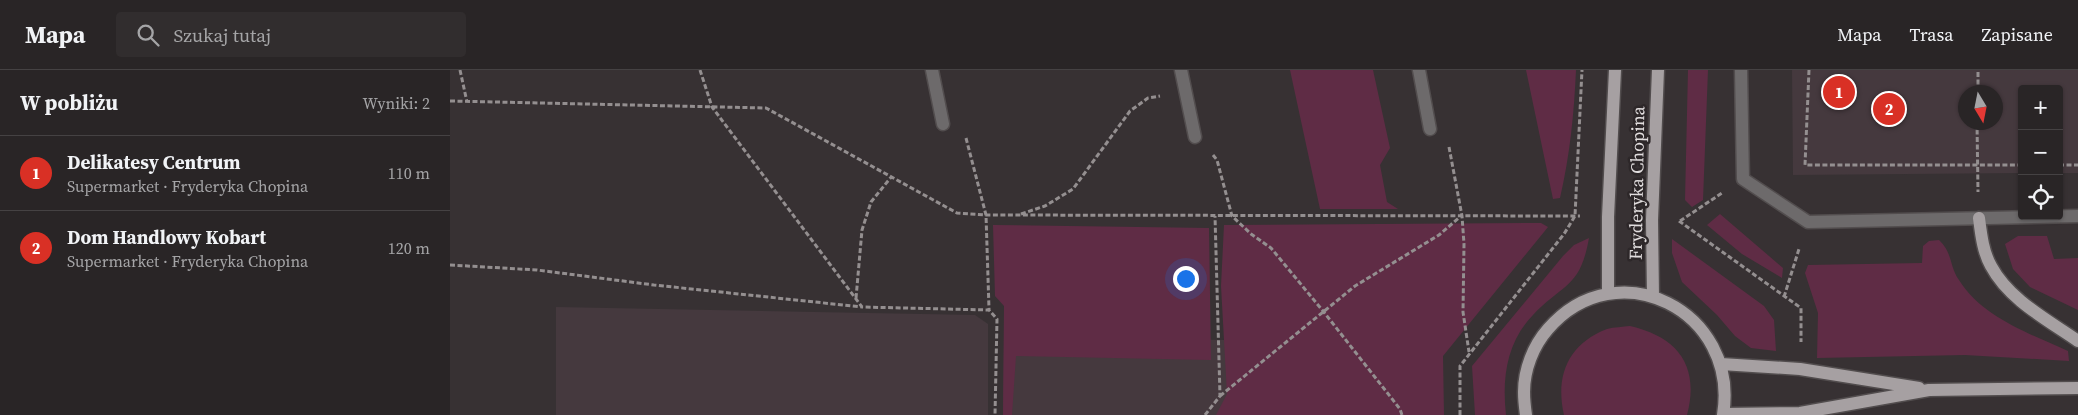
<!DOCTYPE html>
<html lang="pl">
<head>
<meta charset="utf-8">
<style>
	body { margin:0; font-family:"Source Serif 4",serif; background:#312d2e; color:#f1f3f6 }
	.controls { position:absolute; right:15px; top:15px; display:grid; overflow:hidden; border-radius:5px; box-shadow:0 1px 4px #0004 }
	.controls button { width:45px; height:45px; display:grid; place-items:center; padding:0; border:0; border-bottom:1px solid #454243; background:#292526; color:#f1f3f6; font:25px sans-serif }
	.compass { position:absolute; left:1508px; top:15px; width:45px; height:45px; border-radius:50%; background:#292526; box-shadow:0 1px 4px #0004; rotate:170deg }
	.you { position:absolute; left:735px; top:208px; width:18px; height:18px; margin:-12px; border:4px solid #fff; border-radius:50%; background:#1a73e8; box-shadow:0 0 0 8px #1a73e833 }
	.badge { display:grid; place-items:center; width:32px; height:32px; border-radius:50%; background:#d93025; color:#fff; font-size:16px; font-weight:700 }
	.pin { position:absolute; translate:-50% -50%; border:2px solid #fff; box-shadow:0 1px 5px #0006 }
	.list { margin:0; padding:0; list-style:none }
	h2 { display:flex; justify-content:space-between; align-items:center; height:65px; margin:0; padding:0 20px; font-size:21px }
	h2 small { font-size:16px; font-weight:400; color:#a5a5a7 }
	.list li { display:grid; grid-template-columns:32px 1fr auto; gap:15px; align-items:center; box-sizing:border-box; height:75px; padding:0 20px; border-top:1px solid #454243 }
	.list b { display:block; font-size:19px; white-space:nowrap }
	.list p { margin:0; font-size:16px; white-space:nowrap; color:#a5a5a7 }
	.list em { font-size:16px; font-style:normal; color:#a5a5a7 }
	.icon { flex:none; width:28px; height:28px; fill:none; stroke:currentColor; stroke-width:2; stroke-linecap:round; stroke-linejoin:round }
	.map { position:relative; flex:none; width:1628px; height:345px; overflow:hidden }
	header { display:flex; align-items:center; gap:30px; box-sizing:border-box; height:70px; padding:0 25px; background:#292526; border-bottom:1px solid #454243 }
	header strong { font-size:24px }
	nav { display:flex; gap:28px; margin-inline-start:auto; font-size:18px }
	.search { width:350px; height:45px; background:#312d2e; display:flex; align-items:center; gap:12px; box-sizing:border-box; padding:0 18px; border-radius:5px; color:#a5a5a7; font-size:19px }
	main { display:flex }
	aside { flex:1; background:#292526 }
	.map>svg:first-child { display:block }
</style>
</head>
<body>
<header>
<strong>Mapa</strong>
<div class="search"><svg class="icon" aria-label="search" viewBox="0 0 24 24"><circle cx="10" cy="10" r="6"/><path d="M15 15l6 6"/></svg>Szukaj tutaj</div>
<nav><a>Mapa</a><a>Trasa</a><a>Zapisane</a></nav>
</header>
<main>
<aside>
<h2>W pobliżu<small>Wyniki: 2</small></h2>
<ul class="list">
<li><span class="badge">1</span><div><b>Delikatesy Centrum</b><p>Supermarket · Fryderyka Chopina</p></div><em>110 m</em></li>
<li><span class="badge">2</span><div><b>Dom Handlowy Kobart</b><p>Supermarket · Fryderyka Chopina</p></div><em>120 m</em></li>
</ul>
</aside>
<div class="map">
<svg width="1628" height="345" viewBox="0 0 1628 345">
	<rect width="100%" height="100%" fill="#373133"/>
	<path fill="#45393e" fill-rule="evenodd" d="M1342 0H1628V103H1609V19H1572V103L1343 105ZM1516 22H1546V52H1516Z
		M106 237 525 245 538 254V345H106Z
		M554 267 777 270 780 345H553Z"/>
	<path fill="#5f2c45" d="M840 0H923L940 78 930 95 937 132 948 139H870Z
		M1076 0H1126C1124 44 1120 85 1110 128L1103 129Z
		M1238 0H1258L1253 130 1242 137 1235 130Z
		M1270 144 1333 198 1332 208 1292 184 1257 155Z
		M1091 153 1098 157 1094 162 993 286 994 345H766L777 324 771 216 774 155Z
		M543 155 759 158 761 290 566 286 562 345H553L554 236 545 226Z
		M1568 166H1597L1604 189 1628 188V240L1580 217 1563 199 1555 174Z
		M1139 168C1130 219 1113 213 1083 245 1056 273 1052 309 1056 345H1025L1022 296 1113 186 1124 175Z
		M1222 169 1314 236 1324 250 1326 281 1301 278 1285 266 1267 245 1232 212 1222 183Z
		M1489 170C1503 183 1499 196 1509 210 1533 248 1579 263 1618 281L1619 291 1515 285 1367 288 1368 243 1355 203 1358 195 1472 193 1473 176 1479 171Z
		M1180 256C1228 267 1250 296 1237 345H1114C1105 306 1118 274 1157 259 1164 257 1173 257 1180 256Z"/>
	<g fill="none" stroke-linecap="round" stroke-linejoin="round">
		<g stroke="#524d4e" stroke-width="15">
			<path id="minor" d="M482 0 493 54
				M731 0 745 67
				M969 0 980 59
				M1291 0 1293 109 1358 152 1628 146"/>
		</g>
		<g stroke="#524d4e" stroke-width="15">
			<path id="major" d="M1529 148C1531 164 1533 182 1541 196 1559 230 1598 250 1628 271
				M1158 224V147L1165 0
				M1203 227 1202 150 1208 0
				M1271 294 1350 299 1469 318
				M1274 344 1350 343 1479 320 1628 318
				M1076 345C1075 338 1074 330 1074 322 1074 300 1083 276 1098 259 1167 179 1290 241 1273 345"/>
		</g>
		<path stroke="#948f90" stroke-width="3" stroke-dasharray="5 2.5" stroke-linecap="butt" d="M10 0 17 32
			M250 0 262 37 412 237 539 240 547 249 545 345
			M1359 0 1355 95H1572
			M1528 22V0
			M0 31 316 38 507 143 536 145 1130 146
			M1527 52 1528 122
			M516 68 536 145 539 239
			M999 77 1012 146 1014 174 1013 242 1019 282
			M763 85 767 90 782 146 801 164 821 178 873 241 950 339 952 345
			M1609 95H1628
			M571 144 595 136 623 119 680 41 698 28 710 26
			M1229 151 1351 238V272
			M1230 151 1272 123
			M0 195 87 200 204 215 412 237
			M1334 227 1349 179
			M406 228 412 160 421 132 442 106
			M770 326 905 216 989 165 1011 146
			M755 345 770 326 765 146
			M1010 345V296L1114 164 1125 146 1132 0"/>
		<use href="#minor" stroke="#6d6a6b" stroke-width="12"/>
		<use href="#major" stroke="#a6a0a2" stroke-width="12"/>
	</g>
	<g text-anchor="middle" stroke-width="5" stroke-linejoin="round" paint-order="stroke">
		<g font-size="18" fill="#e1ddde" stroke="#2d2729">
			<text transform="translate(1187 113) rotate(-89)" y="6">Fryderyka Chopina</text>
		</g>
	</g>
</svg>
<div class="controls">
<button>+</button>
<button>−</button>
<button><svg class="icon" aria-label="locate" viewBox="0 0 24 24"><circle cx="12" cy="12" r="6"/><path d="M12 2v4M12 18v4M2 12h4M18 12h4"/></svg></button>
</div>
<svg class="compass" viewBox="-18 -18 36 36"><path d="M0-13l5 13h-10z" fill="#e53935"/><path d="M0 13l5-13h-10z" fill="#a5a5a7"/></svg>
<div class="you"></div>
<div class="pin badge" style="left:1389px;top:22px">1</div>
<div class="pin badge" style="left:1439px;top:39px">2</div>
</div>
</main>
</body>
</html>
